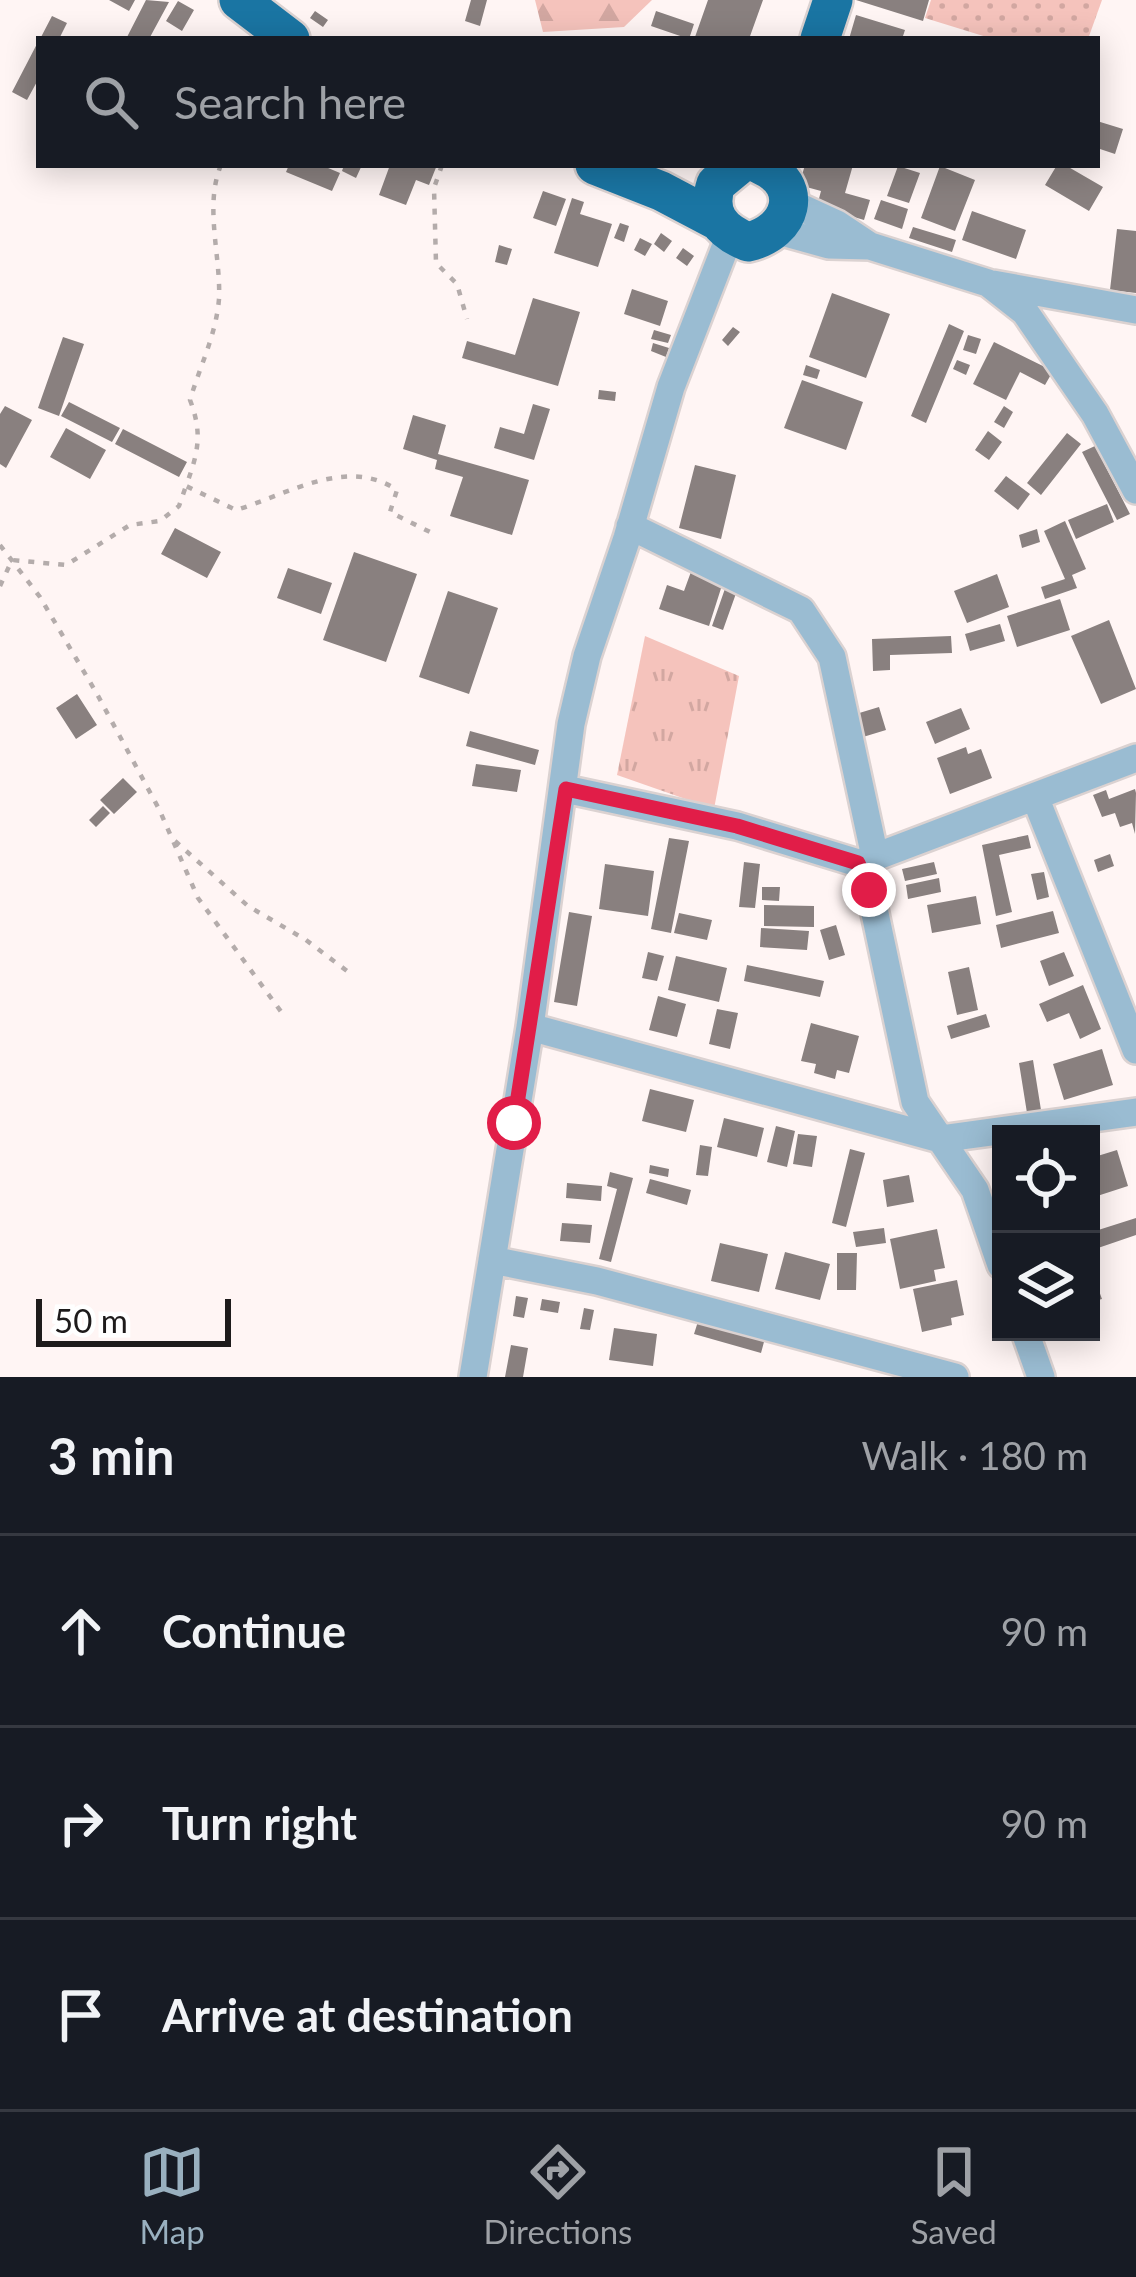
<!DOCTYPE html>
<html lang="en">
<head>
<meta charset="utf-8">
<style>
	body { margin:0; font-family:Lato,sans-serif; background:#20242c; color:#f1f3f6 }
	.controls { position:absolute; right:36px; bottom:36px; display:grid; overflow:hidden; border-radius:0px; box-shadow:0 6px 30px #0003 }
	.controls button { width:108px; height:108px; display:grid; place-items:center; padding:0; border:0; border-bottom:3px solid #363941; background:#171b24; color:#f1f3f6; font:60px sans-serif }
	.scale { position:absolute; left:36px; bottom:30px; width:195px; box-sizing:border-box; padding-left:12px; border:6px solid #1e1b1b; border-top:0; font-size:33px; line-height:42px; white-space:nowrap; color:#1e1b1b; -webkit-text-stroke:9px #fff; paint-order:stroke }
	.stop { position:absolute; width:36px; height:36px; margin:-27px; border:9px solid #e11d48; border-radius:50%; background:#fff }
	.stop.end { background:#e11d48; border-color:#fff; box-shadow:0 3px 12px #0008 }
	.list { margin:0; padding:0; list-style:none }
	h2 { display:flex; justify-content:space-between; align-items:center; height:156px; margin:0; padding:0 48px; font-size:51px }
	h2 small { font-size:39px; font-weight:400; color:#9ea1a6 }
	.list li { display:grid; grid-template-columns:78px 1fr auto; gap:36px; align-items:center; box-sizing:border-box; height:192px; padding:0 48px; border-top:3px solid #363941 }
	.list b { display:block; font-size:45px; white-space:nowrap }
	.list em { font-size:39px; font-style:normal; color:#9ea1a6 }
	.icon { flex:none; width:66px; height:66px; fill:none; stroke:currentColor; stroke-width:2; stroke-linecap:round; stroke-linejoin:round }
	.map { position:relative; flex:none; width:1136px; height:1377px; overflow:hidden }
	.search { position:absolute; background:#171b24; box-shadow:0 6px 30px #0003; left:36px; right:36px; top:36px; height:132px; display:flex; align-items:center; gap:30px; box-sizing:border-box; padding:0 42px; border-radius:0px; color:#9ea1a6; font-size:45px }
	.sheet { height:732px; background:#171b24 }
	nav { display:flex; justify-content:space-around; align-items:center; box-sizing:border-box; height:168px; border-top:3px solid #363941; background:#171b24; font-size:33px; color:#9ea1a6 }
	nav a { display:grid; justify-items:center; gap:6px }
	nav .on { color:#99b0bf }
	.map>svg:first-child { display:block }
</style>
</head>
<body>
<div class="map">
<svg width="1136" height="1377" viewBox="0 0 1136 1377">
	<defs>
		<pattern id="forest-firs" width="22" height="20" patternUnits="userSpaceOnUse" patternTransform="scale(3)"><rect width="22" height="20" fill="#f5c3bc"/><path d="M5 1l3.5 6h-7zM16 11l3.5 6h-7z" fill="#d2a7a1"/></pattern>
		<pattern id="park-tufts" width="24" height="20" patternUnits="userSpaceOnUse" patternTransform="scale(3)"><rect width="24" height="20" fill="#f5c3bc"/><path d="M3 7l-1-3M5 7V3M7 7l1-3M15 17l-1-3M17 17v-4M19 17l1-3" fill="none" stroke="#d2a7a1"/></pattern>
		<pattern id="garden-dots" width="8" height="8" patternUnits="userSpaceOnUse" patternTransform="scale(3)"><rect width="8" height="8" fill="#f5c3bc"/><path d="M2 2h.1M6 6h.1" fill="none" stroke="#d2a7a1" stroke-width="1.8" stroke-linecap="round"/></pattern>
	</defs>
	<rect width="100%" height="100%" fill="#fff5f4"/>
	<path fill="url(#forest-firs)" d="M535 0H652L624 27 543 32Z"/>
	<path fill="url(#park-tufts)" d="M645 636 739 676 714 809 617 775Z"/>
	<path fill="url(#garden-dots)" d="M931 0H1102L1088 39H993L925 18Z"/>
	<path fill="#89807f" d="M109 0H135L129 11Z
		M146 0 169 2 149 39H126Z
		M471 0H487L480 26 465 21Z
		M708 0H763L749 39 695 37Z
		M856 0H929L923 21Z
		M178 1 194 10 182 31 166 21Z
		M315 11 328 20 323 27 310 18Z
		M656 11 694 24 689 39 651 26Z
		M856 15 905 30 902 39H849Z
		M52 16 67 23 59 39H40Z
		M39 40V78L27 100 12 92Z
		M1097 121 1123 129 1115 154 1097 148Z
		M289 165H321L340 173 332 191 286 172Z
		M344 165H362L356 178 342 171Z
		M390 165H437L429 185 416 180 406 205 379 195Z
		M805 165H853L845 193 870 200 864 220 817 206 821 191 799 185Z
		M1057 165H1065L1103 187 1089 211 1045 185Z
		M898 166 920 173 909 203 887 196Z
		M940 166 975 180 955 231 921 218Z
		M543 191 566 199 556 226 533 218Z
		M572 198 584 202 580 214 612 224 598 267 554 253Z
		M881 200 908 209 902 229 874 219Z
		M972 211 1026 230 1016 259 962 240Z
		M620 223 629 226 624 242 614 238Z
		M913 227 956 240 952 252 909 238Z
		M1117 229 1136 231V293L1110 290Z
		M661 233 672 241 664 252 654 244Z
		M640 238 652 244 645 256 634 250Z
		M499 245 512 249 507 265 495 262Z
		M683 248 694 256 687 266 676 258Z
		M632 289 668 301 660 326 624 314Z
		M832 293 890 314 866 378 809 357Z
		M533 298 580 312 558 386 462 358 467 341 515 355Z
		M949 324 964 331 926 423 911 416Z
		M733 327 740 332 728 346 722 340Z
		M654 330 671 335 668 343 651 339Z
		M968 335 981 339 976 354 963 350Z
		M63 337 84 344 59 416 38 408Z
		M994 342 1053 371 1045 385 1020 372 1006 400 973 384Z
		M653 343 669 348 666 357 651 351Z
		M957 360 970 365 966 375 953 369Z
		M806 365 820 370 817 379 803 375Z
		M802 380 863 402 846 450 784 428Z
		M599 390 616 392 615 401 598 399Z
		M69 402 120 428 112 442 61 416Z
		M533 404 550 409 534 460 494 448 500 427 524 434Z
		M5 406 32 420 6 468 0 464V414Z
		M1004 406 1013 412 1004 428 994 422Z
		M413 415 446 425 438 454 529 480 512 535 450 516 463 477 435 469 437 460 403 449Z
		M66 428 106 450 90 479 50 457Z
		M123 429 187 462 179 477 115 444Z
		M988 431 1002 442 989 460 975 450Z
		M1067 433 1081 444 1041 495 1027 483Z
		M1095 446 1130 514 1117 520 1082 452Z
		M695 465 736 475 721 539 679 528Z
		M1006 476 1030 494 1018 510 994 491Z
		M1107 504 1114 522 1076 539 1068 520Z
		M1065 521 1086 569 1072 575 1077 588 1045 599 1041 587 1065 579 1044 531Z
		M175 528 221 552 207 578 161 554Z
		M1037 529 1040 542 1022 548 1019 535Z
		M354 552 417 574 386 662 323 640Z
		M288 568 332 583 321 614 277 598Z
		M692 569 724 579 709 626 659 609 667 585 684 591Z
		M997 574 1009 607 967 623 954 591Z
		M728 580 739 585 723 630 712 626Z
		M448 591 498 608 469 694 419 677Z
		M1060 599 1070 630 1017 647 1007 616Z
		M1109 620 1136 689 1101 704 1071 636Z
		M1000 624 1005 641 970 651 965 634Z
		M951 636 952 653 890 655V670L873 671 872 639Z
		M77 694 97 725 76 739 56 708Z
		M879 707 886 730 863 737 856 714Z
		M961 708 970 729 935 744 926 722Z
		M470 731 539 750 535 765 466 746Z
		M966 747 968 754 981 749 992 778 950 794 937 758Z
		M476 764 521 770 517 792 472 786Z
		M123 778 137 792 114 814 100 800Z
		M1135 789 1136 793 1135 834 1132 823 1120 827 1115 813 1102 817 1093 795 1106 790 1109 799Z
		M103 806 110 813 96 827 89 820Z
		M1028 835 1031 848 999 855 1012 912 996 916 982 845Z
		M669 838 689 841 671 933 651 929Z
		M1110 854 1114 866 1098 872 1094 860Z
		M744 862 760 864 755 908 739 907Z
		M934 862 937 874 905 881 902 869Z
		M605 864 654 871 648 916 599 909Z
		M1044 872 1049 897 1037 900 1031 874Z
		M939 878 941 892 908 899 906 885Z
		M762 887H780L779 901 762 900Z
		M976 896 981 924 932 933 927 905Z
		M764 905 814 906V927L764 926Z
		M1053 911 1059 933 1001 948 996 925Z
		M569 912 592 916 577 1006 554 1002Z
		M679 913 712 920 707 940 674 933Z
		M836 925 845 955 829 960 820 930Z
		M761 928 809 931 807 950 760 947Z
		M648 952 664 956 657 981 642 978Z
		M1064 952 1074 976 1049 986 1040 961Z
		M676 956 727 968 719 1002 668 990Z
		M747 965 824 981 820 997 744 981Z
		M969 967 978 1010 957 1015 948 972Z
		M1083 985 1101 1029 1080 1039 1069 1013 1047 1022 1039 1004Z
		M658 996 686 1004 677 1037 649 1030Z
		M717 1009 738 1013 730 1049 709 1044Z
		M986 1014 990 1027 951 1039 947 1026Z
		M811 1023 859 1036 849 1073 837 1070 835 1079 814 1073 816 1064 801 1061Z
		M1102 1049 1113 1085 1064 1100 1053 1064Z
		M1033 1060 1041 1110 1027 1113 1019 1063Z
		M650 1089 694 1100 686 1132 642 1121Z
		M724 1118 764 1128 757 1157 717 1147Z
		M776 1126 795 1131 787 1167 767 1162Z
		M798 1134 817 1136 812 1167 793 1164Z
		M700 1145 712 1147 708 1176 696 1175Z
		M850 1149 865 1153 846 1227 832 1223Z
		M1117 1150 1128 1186 1091 1198V1158Z
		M650 1165 669 1169 668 1177 649 1173Z
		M610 1172 633 1178 611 1262 599 1259 617 1189 607 1186Z
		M909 1175 914 1202 887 1207 883 1180Z
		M650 1179 691 1190 687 1205 646 1193Z
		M567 1183 602 1186 601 1201 566 1198Z
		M1136 1218V1235L1098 1248 1092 1232Z
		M562 1223 592 1225 590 1243 560 1241Z
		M884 1228 886 1243 856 1247 853 1232Z
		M937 1229 945 1268 934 1270 936 1281 900 1289 890 1239Z
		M720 1243 768 1254 759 1292 711 1281Z
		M785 1252 830 1264 820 1300 775 1289Z
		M837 1253H857L856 1290H837Z
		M1091 1269 1102 1299 1091 1302Z
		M957 1280 964 1315 951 1318 952 1325 922 1332 913 1289Z
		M516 1296 528 1298 524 1318 513 1316Z
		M542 1299 560 1302 558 1313 540 1310Z
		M584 1308 594 1310 590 1330 580 1329Z
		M701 1312 767 1331 761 1353 694 1334Z
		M614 1328 657 1334 653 1366 609 1360Z
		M511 1345 528 1348 523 1377H505Z"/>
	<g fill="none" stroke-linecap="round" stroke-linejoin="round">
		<g stroke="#dbd2d1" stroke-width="32">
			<path id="minor" d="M789 202 837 224 870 246 988 283 1025 312 1095 414 1136 490
				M775 230 829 245 870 246
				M993 284 1136 310
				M630 526 801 610 832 657 875 857
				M565 789 737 826 858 863 873 904 915 1102 975 1190 1001 1265
				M1035 797 1136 1050
				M862 862 1136 758
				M530 1027 940 1139 1136 1112
				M492 1260 597 1281 955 1377
				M1025 1332 1041 1377
				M473 1377 530 1027 571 724 587 656 627 538 671 387 730 235"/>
		</g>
		<g stroke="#dbd2d1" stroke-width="44">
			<path id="highway" d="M239 0 290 39
				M820 39 833 0
				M595 165 661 191 716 220
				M739 165 716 184C706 214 721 231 748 242 792 232 806 185 761 165"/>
		</g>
		<path stroke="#b4acab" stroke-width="4.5" stroke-dasharray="6 9" stroke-linecap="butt" d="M221 165C204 206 221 256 219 299 216 335 200 366 190 400 203 434 198 453 186 486L236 510C286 495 347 456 397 490L390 512 436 535
			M442 165 434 188 436 263 457 284 467 319
			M0 545 40 597 97 694 159 809 198 898 285 1017
			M0 586 12 560 66 565 130 525 160 521 179 506 186 486
			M175 841 248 906 306 940 347 971"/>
		<use href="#minor" stroke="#9abcd2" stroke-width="27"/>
		<use href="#highway" stroke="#1a75a3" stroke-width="39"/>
	</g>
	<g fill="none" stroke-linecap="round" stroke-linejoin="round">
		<path stroke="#e11d48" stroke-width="15" d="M514 1123 566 789 737 826 858 863 869 890"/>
	</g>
</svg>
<div class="controls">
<button><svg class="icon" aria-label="locate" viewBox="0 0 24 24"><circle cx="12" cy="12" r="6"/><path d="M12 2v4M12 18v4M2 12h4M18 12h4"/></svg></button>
<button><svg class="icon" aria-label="layers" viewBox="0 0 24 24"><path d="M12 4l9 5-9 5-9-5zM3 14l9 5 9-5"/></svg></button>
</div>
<div class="scale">50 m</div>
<div class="stop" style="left:514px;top:1123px"></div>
<div class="stop end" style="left:869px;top:890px"></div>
<div class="search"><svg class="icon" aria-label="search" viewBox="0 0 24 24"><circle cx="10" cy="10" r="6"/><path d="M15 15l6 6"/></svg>Search here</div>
</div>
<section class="sheet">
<h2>3 min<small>Walk · 180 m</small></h2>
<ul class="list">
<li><svg class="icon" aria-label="ahead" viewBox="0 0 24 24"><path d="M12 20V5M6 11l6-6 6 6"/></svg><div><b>Continue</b></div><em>90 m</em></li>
<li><svg class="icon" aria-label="right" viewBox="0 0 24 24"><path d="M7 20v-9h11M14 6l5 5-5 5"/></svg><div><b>Turn right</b></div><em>90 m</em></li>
<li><svg class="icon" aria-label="arrive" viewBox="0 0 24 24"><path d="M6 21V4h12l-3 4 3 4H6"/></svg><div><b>Arrive at destination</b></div></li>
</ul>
</section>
<nav>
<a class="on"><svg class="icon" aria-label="map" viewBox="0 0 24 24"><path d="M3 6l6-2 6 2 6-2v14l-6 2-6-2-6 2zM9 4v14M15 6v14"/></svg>Map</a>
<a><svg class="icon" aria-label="directions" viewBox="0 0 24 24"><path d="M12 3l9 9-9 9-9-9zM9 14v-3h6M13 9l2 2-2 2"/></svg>Directions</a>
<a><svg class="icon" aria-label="saved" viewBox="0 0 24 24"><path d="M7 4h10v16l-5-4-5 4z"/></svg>Saved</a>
</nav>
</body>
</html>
